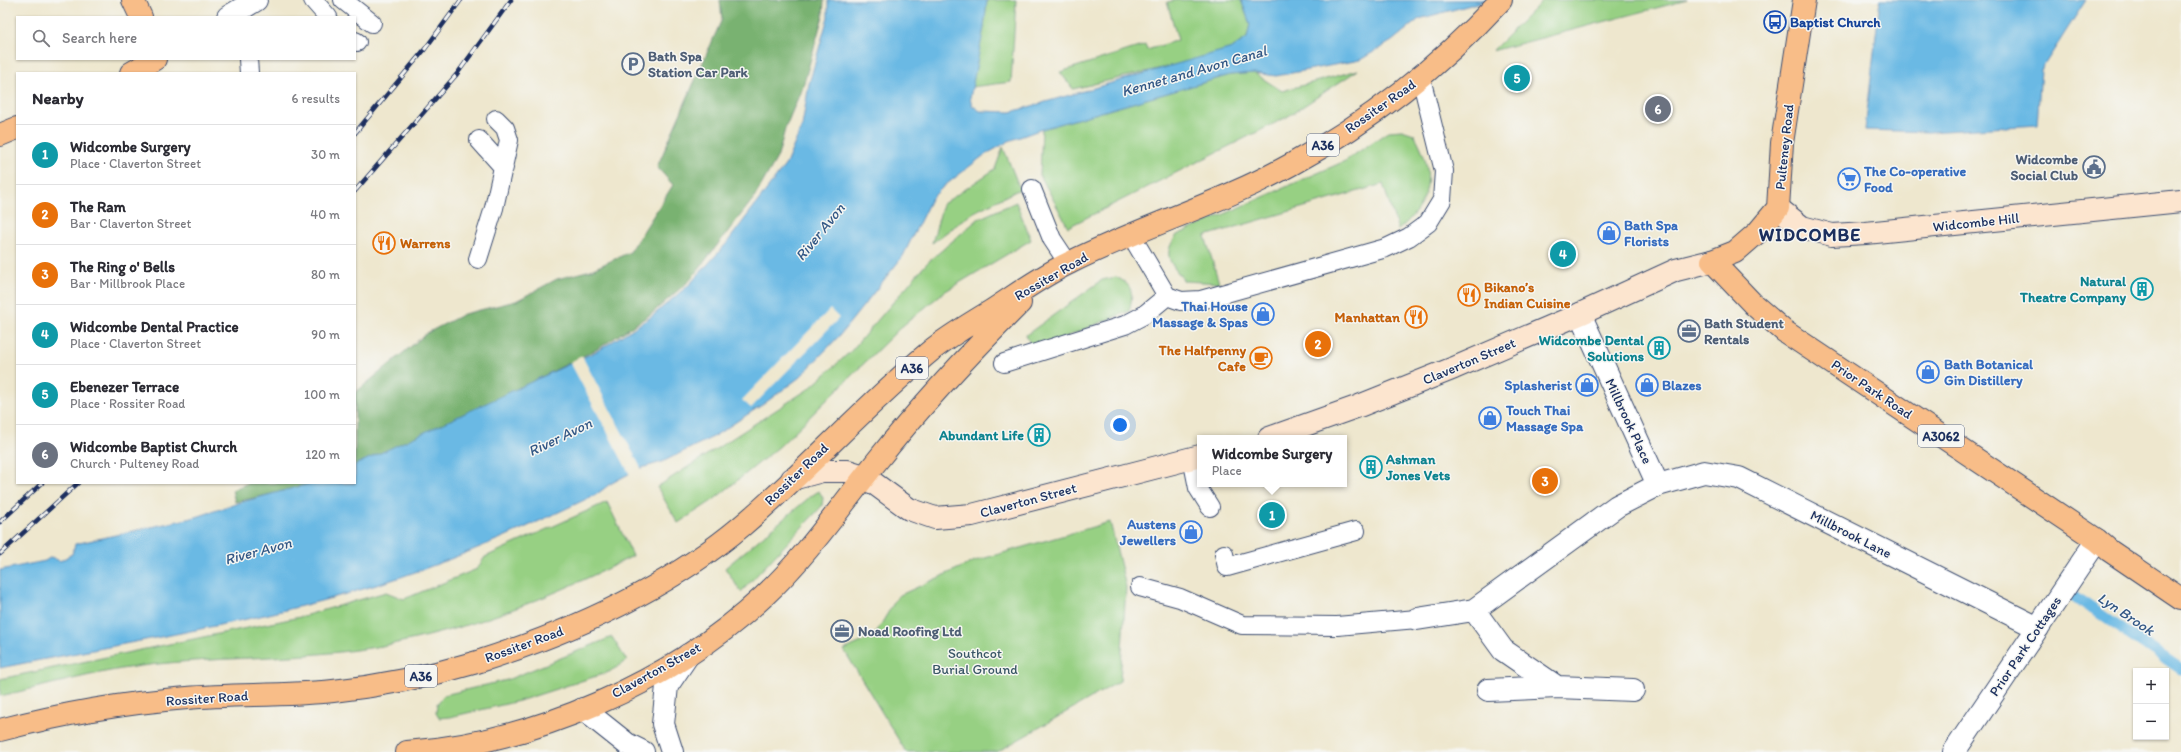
<!DOCTYPE html>
<html lang="en">
<head>
<meta charset="utf-8">
<style>
	body { margin:0; font-family:Itim,sans-serif; background:#f2f2f3; color:#2b2b33 }
	.controls { position:absolute; right:12px; bottom:12px; display:grid; overflow:hidden; border-radius:0px; box-shadow:0 1px 3px #0004 }
	.controls button { width:36px; height:36px; display:grid; place-items:center; padding:0; border:0; border-bottom:1px solid #e1e1e2; background:#fff; color:#2b2b33; font:20px sans-serif }
	.you { position:absolute; left:1120px; top:425px; width:14px; height:14px; margin:-10px; border:3px solid #fff; border-radius:50%; background:#1a73e8; box-shadow:0 0 0 6px #1a73e833 }
	.badge { display:grid; place-items:center; width:26px; height:26px; border-radius:50%; background:#111827; color:#fff; font-size:13px; font-weight:700 }
	.pin { position:absolute; translate:-50% -50%; border:2px solid #fff; box-shadow:0 1px 4px #0006 }
	.popup { position:absolute; left:1197px; top:435px; width:150px; height:52px; box-sizing:border-box; display:grid; place-content:center; border-radius:0px; background:#fff; filter:drop-shadow(0 1px 3px #0005); font-size:13px; white-space:nowrap; color:#7c7c81 }
	.popup b { font-size:15px; color:#2b2b33 }
	.popup::after { content:''; position:absolute; left:50%; top:100%; margin-left:-8px; border:8px solid transparent; border-top-color:#fff }
	.list { margin:0; padding:0; list-style:none }
	h2 { display:flex; justify-content:space-between; align-items:center; height:52px; margin:0; padding:0 16px; font-size:17px }
	h2 small { font-size:13px; font-weight:400; color:#7c7c81 }
	.list li { display:grid; grid-template-columns:26px 1fr auto; gap:12px; align-items:center; box-sizing:border-box; height:60px; padding:0 16px; border-top:1px solid #e1e1e2 }
	.list b { display:block; font-size:15px; white-space:nowrap }
	.list p { margin:0; font-size:13px; white-space:nowrap; color:#7c7c81 }
	.list em { font-size:13px; font-style:normal; color:#7c7c81 }
	.icon { flex:none; width:22px; height:22px; fill:none; stroke:currentColor; stroke-width:2; stroke-linecap:round; stroke-linejoin:round }
	.map { position:relative; flex:none; width:2181px; height:752px; overflow:hidden }
	.search { position:absolute; background:#fff; box-shadow:0 1px 3px #0004; left:16px; top:16px; width:340px; height:44px; display:flex; align-items:center; gap:10px; box-sizing:border-box; padding:0 14px; border-radius:0px; color:#7c7c81; font-size:15px }
	.panel { position:absolute; background:#fff; box-shadow:0 1px 3px #0004; left:16px; top:72px; width:340px; height:412px; border-radius:0px }
	.map>svg:first-child { display:block }
</style>
</head>
<body>
<div class="map">
<svg width="2181" height="752" viewBox="0 0 2181 752">
	<rect width="100%" height="100%" fill="#f6f6f2"/>
	<filter id="ink" filterUnits="userSpaceOnUse"><feTurbulence type="fractalNoise" baseFrequency=".025" numOctaves="2"/><feDisplacementMap in="SourceGraphic" scale="8" xChannelSelector="R" yChannelSelector="G"/><feConvolveMatrix kernelMatrix="1 2 1 2 8 2 1 2 1" color-interpolation-filters="sRGB"/></filter>
	<filter id="wash" filterUnits="userSpaceOnUse"><feTurbulence type="fractalNoise" baseFrequency=".012" numOctaves="4" result="noise"/><feDisplacementMap in="SourceGraphic" scale="16" xChannelSelector="R" yChannelSelector="G"/><feGaussianBlur stdDeviation="0.9" result="paint"/><feColorMatrix in="noise" values="0 0 0 0 0 0 0 0 0 0 0 0 0 0 0 0 0 1.4 0 .05"/><feComposite in="paint" operator="in"/></filter>
	<g filter="url(#wash)">
		<rect width="100%" height="100%" fill="#eee7ce"/>
		<path fill="#97d083" stroke="#598070" d="M987 0H1016L1011 82 971 87 984 28Z
			M1178 0H1241L1250 24 1247 38 1232 48 1204 58 1073 89 1060 72 1145 45 1147 50 1178 40 1167 2Z
			M1543 0H1687L1492 51Z
			M1358 70 1287 117 1068 227 1040 175 1042 129 1230 75 1254 73 1282 91Z
			M1402 130 1414 134C1436 172 1432 202 1398 230L1383 184 1205 236 1219 283 1184 281C1171 263 1161 256 1177 235L1345 161 1389 131Z
			M1003 147 1020 189 974 212 932 243 943 204 995 169Z
			M1016 202 1031 240 944 292 900 328 780 446 712 501 678 523 657 487 810 388 851 351 927 263 978 219Z
			M1116 277C1133 285 1134 293 1129 311L1033 350 1026 335 1102 280Z
			M819 491 823 498 822 506 741 592 725 568 811 496Z
			M607 502 633 556C555 595 483 625 397 643 313 661 226 655 141 666 94 672 47 686 0 696V679L300 617 386 592 404 599 477 569 485 557Z
			M1110 522 1126 587 1120 681 997 752H906L844 650 874 636 898 596 975 561Z
			M612 637 627 661 609 672 519 701 450 717 439 718 436 713 437 704 444 695 507 680Z"/>
		<path fill="#79b271" stroke="#4a7068" d="M720 0H824L823 16 804 83 785 129 778 156 754 198 690 280 651 314 599 348 355 471V393L427 333 464 314 516 301 557 279 591 270 630 252 673 185 657 167 722 19Z
			M248 483H325L235 502 232 490Z"/>
		<path fill="#6ab9e4" stroke="#4274a1" d="M828 0H987L984 28 970 98 972 105 980 111 1011 112 1232 48 1247 38 1250 24 1241 0H1489L1419 19 1392 41 1360 60 1276 76 1254 73 1230 75 1042 129 1009 141 983 156 943 187 931 199 903 256 840 335 800 377 765 403 713 437 662 462 638 469 610 484 597 494C532 525 467 555 398 578 269 621 133 641 0 668V570L45 561 51 557 60 561 72 554 75 544 196 517 242 502 312 483H355V465L599 350 651 317 690 284 726 244 786 164 802 126 809 84 828 17Z
			M1880 0H2086L2041 70 2037 125 1929 132 1865 130Z"/>
		<path fill="#eee7ce" d="M830 309 839 318 751 408 742 400Z
			M582 356 642 470 630 475 570 362Z"/>
		<g fill="none" stroke-linecap="round" stroke-linejoin="round">
			<path stroke="#6ab9e4" stroke-width="11" d="M2075 597 2181 669"/>
		</g>
	</g>
	<g filter="url(#ink)">
		<g fill="none" stroke-linecap="round" stroke-linejoin="round">
			<g stroke="#3b4b6f" stroke-width="20">
				<path id="lane" d="M313 0 328 17
					M343 0 372 23
					M355 41 357 42
					M248 59 249 73
					M479 140 504 168
					M1032 189 1052 239 1068 263
					M1131 235 1167 296 1181 301 1201 300 1386 248 1409 237 1428 223 1442 200 1444 171 1421 78
					M478 259 494 208 509 140 505 128 496 119
					M1004 363 1125 325 1144 315 1167 296
					M1192 458 1198 488 1210 507
					M1224 554 1227 567 1356 531
					M1140 587 1180 598 1242 625 1337 626 1417 619"/>
			</g>
			<g stroke="#3b4b6f" stroke-width="24">
				<path id="street" d="M228 17 256 0
					M1580 314 1658 485
					M1474 610 1503 650 1557 687
					M1417 619 1474 610 1617 506 1658 485 1704 472 1739 478 2038 628
					M1488 690 1557 687 1633 690
					M583 709 627 744 643 752
					M672 752 663 724 667 686 688 655
					M1954 752 2097 540"/>
			</g>
			<g stroke="#3b4b6f" stroke-width="24">
				<path id="secondary" d="M1778 208 1802 227 1832 235 1866 233 2181 201
					M1269 438 1359 406 1454 368 1580 314 1676 270 1712 261
					M792 479 822 471H848L864 476 909 509 935 518 972 515 1200 456"/>
			</g>
			<g stroke="#3b4b6f" stroke-width="24">
				<path id="primary" d="M133 0 141 17
					M1804 0 1782 143 1778 208 1758 232 1735 252 1712 261 1754 305 1784 331 2097 540 2110 551 2181 599
					M131 73 155 59
					M0 135 17 128"/>
			</g>
			<g stroke="#3b4b6f" stroke-width="24">
				<path id="highway" d="M0 730C61 714 124 703 187 698 235 694 285 696 333 691 381 686 430 676 477 662 572 632 666 590 743 525 809 469 866 404 933 349 951 335 971 323 991 311 1017 294 1043 275 1071 262 1143 226 1222 203 1292 164 1371 121 1441 65 1501 0
					M407 752C533 743 671 683 763 597 807 556 840 507 877 461 922 404 969 354 1020 303"/>
			</g>
			<use href="#lane" stroke="#fff" stroke-width="18"/>
			<use href="#street" stroke="#fff" stroke-width="22"/>
			<use href="#secondary" stroke="#fce5cf" stroke-width="22"/>
			<use href="#primary" stroke="#f8bd88" stroke-width="22"/>
			<use href="#highway" stroke="#f8bd88" stroke-width="22"/>
			<g stroke="#1b2f5e" stroke-width="4.5">
				<path id="rail" d="M355 133 425 49 461 0
					M355 191 457 74 511 0
					M0 522 42 483
					M0 554 78 483"/>
			</g>
			<use href="#rail" stroke="#f6f6f2" stroke-width="3" stroke-dasharray="9" stroke-linecap="butt"/>
		</g>
	</g>
	<defs>
		<g id="bus-ring" transform="scale(1.15)"><circle r="9.5" fill="#f6f6f2" stroke="#1a4fb4" stroke-width="1.5"/><path d="M-5-6H5V4H4V6H2V4H-2V6H-4V4H-5ZM-3.5-4V0h7V-4ZM-3.5 1.2v1.5H-2V1.2ZM2 1.2v1.5H3.5V1.2Z" fill="#1a4fb4"/></g>
		<g id="parking-ring" transform="scale(1.15)"><circle r="9.5" fill="#f6f6f2" stroke="#5c6f8a" stroke-width="1.5"/><path d="M-3.5-5.5H1a3.5 3.5 0 0 1 0 7H-1V5.5H-3.5ZM-1-3.4V-.6H.8a1.4 1.4 0 0 0 0-2.8Z" fill="#5c6f8a"/></g>
		<g id="civic-ring" transform="scale(1.15)"><circle r="9.5" fill="#f6f6f2" stroke="#5c6f8a" stroke-width="1.5"/><path d="M-.6-6.5H3V-4.5H.6V-3L4-1V1h2V6H-6V1h2V-1L-.6-3ZM-1.2 2.5V6h2.4V2.5Z" fill="#5c6f8a"/></g>
		<g id="supermarket-ring" transform="scale(1.15)"><circle r="9.5" fill="#f6f6f2" stroke="#3f7fe0" stroke-width="1.5"/><path d="M-6-5.5h2.5l.6 2H6L4.5 2H-2.5L-4.4-4H-6ZM-1.5 3.2a1.3 1.3 0 1 0 .1 0ZM3 3.2a1.3 1.3 0 1 0 .1 0Z" fill="#3f7fe0"/></g>
		<g id="shop-ring" transform="scale(1.15)"><circle r="9.5" fill="#f6f6f2" stroke="#3f7fe0" stroke-width="1.5"/><path d="M-5-2.5h2.3a2.7 3.5 0 0 1 5.4 0H5L5.5 6h-11ZM-1.5-2.5h3a1.5 2.3 0 0 0-3 0Z" fill="#3f7fe0"/></g>
		<g id="restaurant-ring" transform="scale(1.15)"><circle r="9.5" fill="#f6f6f2" stroke="#e8710a" stroke-width="1.5"/><path d="M-5-6h1v4h1v-4h1v4h1v-4h1v5L-1.5 .5V6h-2V.5L-5-1ZM5-6V6H3V1.5H1.5Q1.5-4 5-6Z" fill="#e8710a"/></g>
		<g id="building-ring" transform="scale(1.15)"><circle r="9.5" fill="#f6f6f2" stroke="#0f9aa8" stroke-width="1.5"/><path d="M-4-6H4V6H1V3H-1V6H-4ZM-2.5-4.3h1.7v1.8h-1.7ZM.8-4.3h1.7v1.8H.8ZM-2.5-1h1.7V.8h-1.7ZM.8-1h1.7V.8H.8Z" fill="#0f9aa8"/></g>
		<g id="office-ring" transform="scale(1.15)"><circle r="9.5" fill="#f6f6f2" stroke="#5c6f8a" stroke-width="1.5"/><path d="M-6-3h4V-5.5h4V-3h4V5H-6ZM-1-4.5V-3h2v-1.5ZM-6 0V1H6V0Z" fill="#5c6f8a"/></g>
		<g id="cafe-ring" transform="scale(1.15)"><circle r="9.5" fill="#f6f6f2" stroke="#e8710a" stroke-width="1.5"/><path d="M-5.5-4.5H6V0H3Q3 3.5 0 3.5H-2.5Q-5.5 3.5-5.5 0ZM3-3.2v2h1.7v-2ZM-6 4.5H4V6H-6Z" fill="#e8710a"/></g>
	</defs>
	<g fill-rule="evenodd">
		<use href="#bus-ring" x="1775" y="22"/>
		<use href="#parking-ring" x="633" y="64"/>
		<use href="#civic-ring" x="2094" y="167"/>
		<use href="#supermarket-ring" x="1849" y="179"/>
		<use href="#shop-ring" x="1609" y="233"/>
		<use href="#restaurant-ring" x="384" y="243"/>
		<use href="#building-ring" x="2142" y="289"/>
		<use href="#restaurant-ring" x="1469" y="295"/>
		<use href="#shop-ring" x="1263" y="314"/>
		<use href="#restaurant-ring" x="1416" y="317"/>
		<use href="#office-ring" x="1689" y="331"/>
		<use href="#building-ring" x="1659" y="348"/>
		<use href="#cafe-ring" x="1261" y="358"/>
		<use href="#shop-ring" x="1928" y="372"/>
		<use href="#shop-ring" x="1587" y="385"/>
		<use href="#shop-ring" x="1647" y="385"/>
		<use href="#shop-ring" x="1490" y="418"/>
		<use href="#building-ring" x="1039" y="435"/>
		<use href="#building-ring" x="1371" y="467"/>
		<use href="#shop-ring" x="1191" y="532"/>
		<use href="#office-ring" x="842" y="631"/>
	</g>
	<g text-anchor="middle" stroke-width="3" stroke-linejoin="round" paint-order="stroke">
		<g fill="#f6f6f2" stroke="#5d6b8a" stroke-width="1">
			<rect x="1307" y="134" width="32" height="22" rx="3"/>
			<rect x="896" y="357" width="32" height="22" rx="3"/>
			<rect x="1918" y="425" width="46" height="22" rx="3"/>
			<rect x="405" y="665" width="32" height="22" rx="3"/>
		</g>
		<g font-size="13" font-weight="bold" fill="#1b2f5e">
			<text x="1323" y="150">A36</text>
			<text x="912" y="373">A36</text>
			<text x="1941" y="441">A3062</text>
			<text x="421" y="681">A36</text>
		</g>
		<g font-size="14" font-weight="bold" fill="#164399" stroke="#f6f6f2" text-anchor="start">
			<text x="1790" y="27">Baptist Church</text>
		</g>
		<g font-size="14" font-weight="bold" fill="#4e5e75" stroke="#f6f6f2" text-anchor="start">
			<text x="648" y="61">Bath Spa<tspan x="648" dy="16">Station Car Park</tspan></text>
			<text x="2078" y="164" text-anchor="end">Widcombe<tspan x="2078" dy="16">Social Club</tspan></text>
			<text x="1704" y="328">Bath Student<tspan x="1704" dy="16">Rentals</tspan></text>
			<text x="858" y="636">Noad Roofing Ltd</text>
		</g>
		<g font-size="14" fill="#1b2f5e" stroke="#f6f6f2">
			<text transform="translate(1380 106) rotate(-35)" y="5">Rossiter Road</text>
			<text transform="translate(1784 147) rotate(-84)" y="5">Pulteney Road</text>
			<text transform="translate(1976 222) rotate(-6)" y="5">Widcombe Hill</text>
			<text transform="translate(1051 276) rotate(-30)" y="5">Rossiter Road</text>
			<text transform="translate(1469 361) rotate(-23)" y="5">Claverton Street</text>
			<text transform="translate(1872 389) rotate(34)" y="5">Prior Park Road</text>
			<text transform="translate(1629 421) rotate(65)" y="5">Millbrook Place</text>
			<text transform="translate(796 474) rotate(-44)" y="5">Rossiter Road</text>
			<text transform="translate(1028 500) rotate(-15)" y="5">Claverton Street</text>
			<text transform="translate(1851 534) rotate(27)" y="5">Millbrook Lane</text>
			<text transform="translate(524 644) rotate(-20)" y="5">Rossiter Road</text>
			<text transform="translate(2025 646) rotate(-56)" y="5">Prior Park Cottages</text>
			<text transform="translate(656 670) rotate(-29)" y="5">Claverton Street</text>
			<text transform="translate(207 698) rotate(-4)" y="5">Rossiter Road</text>
		</g>
		<g font-size="14" font-weight="bold" fill="#366cbe" stroke="#f6f6f2" text-anchor="start">
			<text x="1864" y="176">The Co-operative<tspan x="1864" dy="16">Food</tspan></text>
			<text x="1624" y="230">Bath Spa<tspan x="1624" dy="16">Florists</tspan></text>
			<text x="1248" y="311" text-anchor="end">Thai House<tspan x="1248" dy="16">Massage &amp; Spas</tspan></text>
			<text x="1944" y="369">Bath Botanical<tspan x="1944" dy="16">Gin Distillery</tspan></text>
			<text x="1572" y="390" text-anchor="end">Splasherist</text>
			<text x="1662" y="390">Blazes</text>
			<text x="1506" y="415">Touch Thai<tspan x="1506" dy="16">Massage Spa</tspan></text>
			<text x="1176" y="529" text-anchor="end">Austens<tspan x="1176" dy="16">Jewellers</tspan></text>
		</g>
		<g font-size="14" font-weight="bold" fill="#c56008" stroke="#f6f6f2" text-anchor="start">
			<text x="400" y="248">Warrens</text>
			<text x="1484" y="292">Bikano’s<tspan x="1484" dy="16">Indian Cuisine</tspan></text>
			<text x="1400" y="322" text-anchor="end">Manhattan</text>
			<text x="1246" y="355" text-anchor="end">The Halfpenny<tspan x="1246" dy="16">Cafe</tspan></text>
		</g>
		<g font-size="14" font-weight="bold" fill="#0d838f" stroke="#f6f6f2" text-anchor="end">
			<text x="2126" y="286">Natural<tspan x="2126" dy="16">Theatre Company</tspan></text>
			<text x="1644" y="345">Widcombe Dental<tspan x="1644" dy="16">Solutions</tspan></text>
			<text x="1024" y="440">Abundant Life</text>
			<text x="1386" y="464" text-anchor="start">Ashman<tspan x="1386" dy="16">Jones Vets</tspan></text>
		</g>
		<g font-size="14" fill="#3a5767" stroke="#f6f6f2">
			<text x="975" y="658">Southcot<tspan x="975" dy="16">Burial Ground</tspan></text>
		</g>
		<g font-size="15" font-style="italic" fill="#335886" stroke="#f6f6f2">
			<text transform="translate(1194 71) rotate(-16)" y="5">Kennet and Avon Canal</text>
			<text transform="translate(820 232) rotate(-51)" y="5">River Avon</text>
			<text transform="translate(560 437) rotate(-26)" y="5">River Avon</text>
			<text transform="translate(258 551) rotate(-15)" y="5">River Avon</text>
			<text transform="translate(2126 614) rotate(34)" y="5">Lyn Brook</text>
		</g>
		<g font-size="18" font-weight="bold" letter-spacing="1" fill="#1b2f5e" stroke="#f6f6f2">
			<text x="1810" y="241">WIDCOMBE</text>
		</g>
	</g>
</svg>
<div class="controls">
<button>+</button>
<button>−</button>
</div>
<div class="you"></div>
<div class="pin badge" style="left:1272px;top:515px;background:#0f9aa8">1</div>
<div class="popup"><b>Widcombe Surgery</b>Place</div>
<div class="pin badge" style="left:1318px;top:344px;background:#e8710a">2</div>
<div class="pin badge" style="left:1545px;top:481px;background:#e8710a">3</div>
<div class="pin badge" style="left:1563px;top:254px;background:#0f9aa8">4</div>
<div class="pin badge" style="left:1517px;top:78px;background:#0f9aa8">5</div>
<div class="pin badge" style="left:1658px;top:109px;background:#6b7280">6</div>
<div class="search"><svg class="icon" aria-label="search" viewBox="0 0 24 24"><circle cx="10" cy="10" r="6"/><path d="M15 15l6 6"/></svg>Search here</div>
<section class="panel">
<h2>Nearby<small>6 results</small></h2>
<ul class="list">
<li><span class="badge" style="background:#0f9aa8">1</span><div><b>Widcombe Surgery</b><p>Place · Claverton Street</p></div><em>30 m</em></li>
<li><span class="badge" style="background:#e8710a">2</span><div><b>The Ram</b><p>Bar · Claverton Street</p></div><em>40 m</em></li>
<li><span class="badge" style="background:#e8710a">3</span><div><b>The Ring o' Bells</b><p>Bar · Millbrook Place</p></div><em>80 m</em></li>
<li><span class="badge" style="background:#0f9aa8">4</span><div><b>Widcombe Dental Practice</b><p>Place · Claverton Street</p></div><em>90 m</em></li>
<li><span class="badge" style="background:#0f9aa8">5</span><div><b>Ebenezer Terrace</b><p>Place · Rossiter Road</p></div><em>100 m</em></li>
<li><span class="badge" style="background:#6b7280">6</span><div><b>Widcombe Baptist Church</b><p>Church · Pulteney Road</p></div><em>120 m</em></li>
</ul>
</section>
</div>
</body>
</html>
